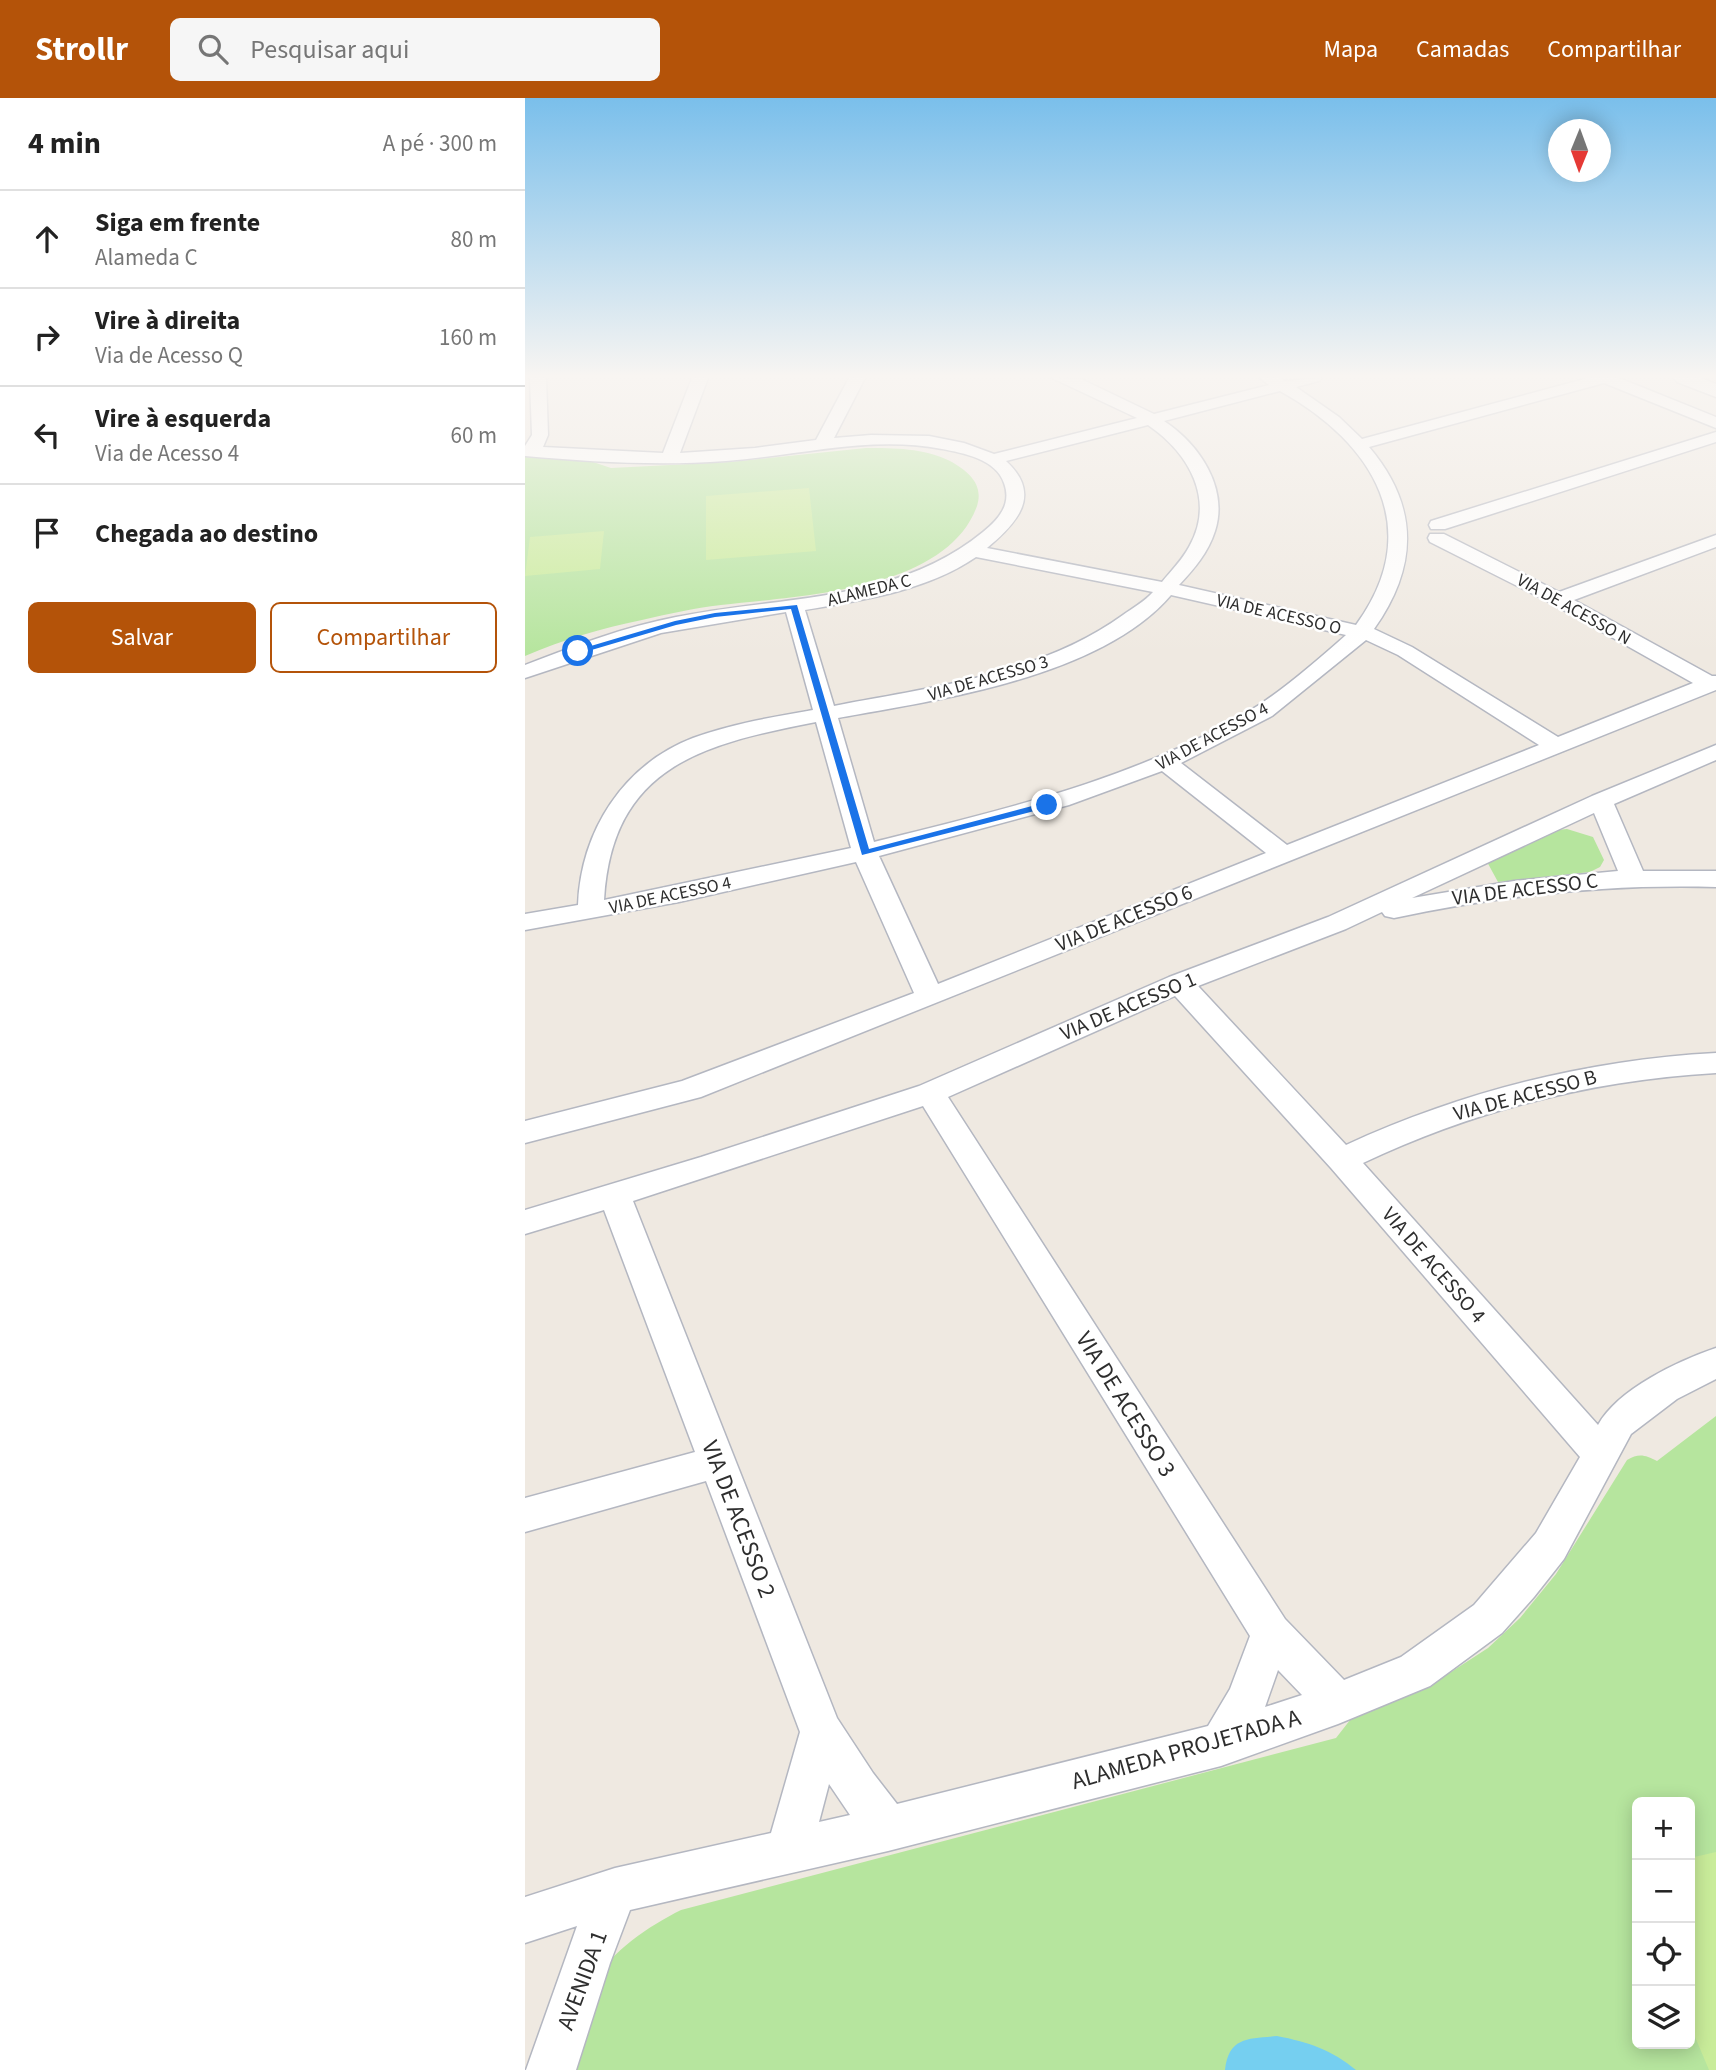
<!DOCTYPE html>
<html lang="pt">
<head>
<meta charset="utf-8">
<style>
	body { margin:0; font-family:"Source Sans 3",sans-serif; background:#f6f6f6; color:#222 }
	.controls { position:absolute; right:21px; bottom:21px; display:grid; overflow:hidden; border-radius:10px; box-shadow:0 4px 18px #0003 }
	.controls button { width:63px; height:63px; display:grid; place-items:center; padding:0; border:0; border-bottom:2px solid #e0e0e0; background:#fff; color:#222; font:35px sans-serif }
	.compass { position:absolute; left:1023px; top:21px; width:63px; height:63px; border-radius:50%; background:#fff; box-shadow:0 4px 18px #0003; rotate:181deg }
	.stop { position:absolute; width:21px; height:21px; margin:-16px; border:5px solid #1a73e8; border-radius:50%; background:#fff }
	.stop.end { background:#1a73e8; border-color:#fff; box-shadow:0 2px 7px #0008 }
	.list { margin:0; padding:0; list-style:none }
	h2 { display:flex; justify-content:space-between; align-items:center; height:91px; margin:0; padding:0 28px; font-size:30px }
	h2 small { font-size:23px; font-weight:400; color:#767676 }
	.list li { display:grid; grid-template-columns:46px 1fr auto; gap:21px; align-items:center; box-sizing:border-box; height:98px; padding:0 28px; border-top:2px solid #e0e0e0 }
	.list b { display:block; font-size:26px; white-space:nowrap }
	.list p { margin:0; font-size:23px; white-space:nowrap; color:#767676 }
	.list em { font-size:23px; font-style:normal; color:#767676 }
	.actions { display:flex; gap:14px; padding:21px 28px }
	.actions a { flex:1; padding:16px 0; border:2px solid #b45309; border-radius:10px; text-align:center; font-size:24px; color:#b45309 }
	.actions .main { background:#b45309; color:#fff }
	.icon { flex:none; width:38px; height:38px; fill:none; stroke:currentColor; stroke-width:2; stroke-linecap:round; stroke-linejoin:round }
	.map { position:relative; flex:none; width:1191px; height:1972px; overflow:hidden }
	header { display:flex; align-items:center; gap:42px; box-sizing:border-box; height:98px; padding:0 35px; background:#b45309; color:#fff }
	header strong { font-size:33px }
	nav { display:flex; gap:38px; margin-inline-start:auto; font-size:24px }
	.search { width:490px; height:63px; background:#f6f6f6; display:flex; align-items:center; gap:18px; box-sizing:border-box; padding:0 24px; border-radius:10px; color:#767676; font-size:26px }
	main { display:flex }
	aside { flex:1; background:#fff }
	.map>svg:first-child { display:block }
</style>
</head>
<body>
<header>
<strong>Strollr</strong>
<div class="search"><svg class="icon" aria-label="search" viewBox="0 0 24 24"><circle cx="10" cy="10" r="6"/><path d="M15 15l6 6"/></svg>Pesquisar aqui</div>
<nav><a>Mapa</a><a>Camadas</a><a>Compartilhar</a></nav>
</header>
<main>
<aside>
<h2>4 min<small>A pé · 300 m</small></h2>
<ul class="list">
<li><svg class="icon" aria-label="ahead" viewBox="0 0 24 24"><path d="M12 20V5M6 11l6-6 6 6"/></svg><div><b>Siga em frente</b><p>Alameda C</p></div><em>80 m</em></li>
<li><svg class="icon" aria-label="right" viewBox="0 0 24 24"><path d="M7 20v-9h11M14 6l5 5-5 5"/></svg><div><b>Vire à direita</b><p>Via de Acesso Q</p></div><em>160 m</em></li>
<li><svg class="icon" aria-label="left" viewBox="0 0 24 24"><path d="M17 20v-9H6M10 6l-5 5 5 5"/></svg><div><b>Vire à esquerda</b><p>Via de Acesso 4</p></div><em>60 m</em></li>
<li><svg class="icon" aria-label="arrive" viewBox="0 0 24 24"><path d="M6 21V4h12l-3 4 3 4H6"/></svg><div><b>Chegada ao destino</b></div></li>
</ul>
<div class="actions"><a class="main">Salvar</a><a>Compartilhar</a></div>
</aside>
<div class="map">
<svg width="1191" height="1972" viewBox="0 0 1191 1972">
	<rect width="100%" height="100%" fill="#efe9e1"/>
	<path fill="#b6e59e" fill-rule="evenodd" d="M341 350C369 350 399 350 425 363 443 373 459 386 452 408 421 494 271 498 196 507 169 510 143 516 117 522 77 530 37 542 0 558V359L68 364 86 370 205 364Z
		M1042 731 1068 739 1079 762 1075 769 1065 774 973 784 961 762 1032 732Z
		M1191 1318V1972H34C45 1944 54 1912 69 1885 86 1853 124 1828 156 1812L811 1640 836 1608 926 1574 963 1550 995 1520 1031 1476 1102 1362C1114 1355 1120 1357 1132 1363ZM1112 1704H1165V1946H1112Z"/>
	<path fill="#c9ec9a" d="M284 390 291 453 181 462V398Z
		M79 433 75 471 0 478 5 439Z
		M1191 1754V1972H1184L1165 1927V1760Z"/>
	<path fill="#75cff0" d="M752 1938C783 1944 807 1952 831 1972H700C704 1938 724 1941 752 1938Z"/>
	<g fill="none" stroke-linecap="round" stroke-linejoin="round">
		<g stroke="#b4b7c1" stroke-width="3">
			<path id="minor" d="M5 280H21L23 337 18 349 138 355 167 280H183L155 355 230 350 291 342 324 280H340L309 340 346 337 404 338 439 345 469 356 612 320 527 280 556 281 629 316 744 287 735 280H755L760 283 797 280 794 283 771 289 814 319 837 341 1063 280H1094L1191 319V330L1079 285 844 349C895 409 893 469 849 531L887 549 1033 639 1168 585 1026 505 905 444 903 440 905 436H919L1034 494 1191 437V449L1049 502 1187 578H1191V592L176 999 0 1045V1023L157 983 389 895 331 764 154 804 0 832V816L53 807C56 733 98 667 168 640 206 626 248 619 288 612L261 514 136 535 0 580V567C49 548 99 529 151 519 255 498 372 505 458 434 474 421 487 406 479 385 471 361 438 355 417 351 345 337 272 358 201 363 134 368 67 364 0 358V348L7 337ZM755 293C849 345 901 431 831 527L654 487C669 471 683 455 690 433 704 390 674 346 639 323ZM623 327C664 355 691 402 664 449 657 462 646 473 637 484L462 450C492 425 518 397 481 363ZM451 459 628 494C620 503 608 510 598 517 515 577 407 589 309 608L280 512C338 502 401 493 451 459ZM646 497 821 537C794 561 764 587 734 607 618 680 480 711 349 744L313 620C413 602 576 579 646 497ZM841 542 873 557 1014 647 762 747 656 665 747 618ZM291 624 326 750 79 802C87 667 179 646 291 624ZM637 673 741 755 413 886 354 758 544 707Z
				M1191 334V344L920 431H906L904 427 906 423Z
				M1191 647V662L1089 706 1118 773H1191V789C1082 786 976 797 869 820L860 818 857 814 821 831 673 888 821 1047C939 993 1062 962 1191 955V975C1066 982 951 1012 838 1065L1073 1327C1093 1291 1153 1263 1191 1250V1281L1152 1301 1106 1336 1039 1461 1009 1499 977 1535 905 1588 813 1626 696 1668 363 1753 105 1812 85 1865 51 1972H1L52 1828 0 1845V1799L90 1770 246 1735 275 1634 181 1383 0 1434V1400L170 1354 79 1112 0 1136V1112L176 1059 394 988 644 879 803 819 1067 698ZM1069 715 1093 773 989 783 887 800ZM650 898 806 1070 1055 1359 1011 1435 949 1507 876 1559 819 1582 760 1521 423 999ZM398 1008 725 1538 705 1591 683 1628 372 1706 348 1675 312 1620 108 1103ZM753 1572 777 1597 740 1609ZM304 1686 325 1717 294 1724Z"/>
		</g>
		<g stroke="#b4b7c1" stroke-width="3">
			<path id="tertiary" d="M1149 280H1176L1191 286V299L1152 284Z"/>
		</g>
		<use href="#minor" fill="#fff" fill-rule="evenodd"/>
		<use href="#tertiary" fill="#fff" fill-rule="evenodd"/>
	</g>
	<linearGradient id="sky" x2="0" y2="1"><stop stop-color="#7abfeb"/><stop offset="0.5" stop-color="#f8f5f2"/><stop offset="1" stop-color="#f8f5f2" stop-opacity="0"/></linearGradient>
	<rect width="1191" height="556" fill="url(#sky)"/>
	<path fill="#1a73e8" d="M272 507 344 751 522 704 526 707 525 709 337 757 266 511 190 519 151 527 53 556 49 553 150 523 190 515Z"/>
	<g text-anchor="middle" stroke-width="5" stroke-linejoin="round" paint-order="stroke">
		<g font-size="18" fill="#2e2e2e" stroke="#fff">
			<text transform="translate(344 492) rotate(-14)" y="6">ALAMEDA C</text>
			<text transform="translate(1049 511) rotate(29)" y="6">VIA DE ACESSO N</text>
			<text transform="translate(754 516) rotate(13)" y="6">VIA DE ACESSO O</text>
			<text transform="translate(463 580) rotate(-16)" y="6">VIA DE ACESSO 3</text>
			<text transform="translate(687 638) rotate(-28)" y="6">VIA DE ACESSO 4</text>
			<text transform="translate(145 797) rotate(-12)" y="6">VIA DE ACESSO 4</text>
		</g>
		<g font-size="21" fill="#2e2e2e" stroke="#fff">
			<text transform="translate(1000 791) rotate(-7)" y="7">VIA DE ACESSO C</text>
			<text transform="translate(599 820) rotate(-22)" y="7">VIA DE ACESSO 6</text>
			<text transform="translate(603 908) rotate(-23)" y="7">VIA DE ACESSO 1</text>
			<text transform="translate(1000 997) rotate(-15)" y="7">VIA DE ACESSO B</text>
			<text transform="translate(909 1167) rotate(49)" y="7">VIA DE ACESSO 4</text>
		</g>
		<g font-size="24" fill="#2e2e2e" stroke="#fff">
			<text transform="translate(601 1306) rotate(58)" y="8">VIA DE ACESSO 3</text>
			<text transform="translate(214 1421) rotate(69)" y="8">VIA DE ACESSO 2</text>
			<text transform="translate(661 1651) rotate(-16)" y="8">ALAMEDA PROJETADA A</text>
			<text transform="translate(57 1882) rotate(-70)" y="8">AVENIDA 1</text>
		</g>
	</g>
</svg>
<div class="controls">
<button>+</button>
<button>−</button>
<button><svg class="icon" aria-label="locate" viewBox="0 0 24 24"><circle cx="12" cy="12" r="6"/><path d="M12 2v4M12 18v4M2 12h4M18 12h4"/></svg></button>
<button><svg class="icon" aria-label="layers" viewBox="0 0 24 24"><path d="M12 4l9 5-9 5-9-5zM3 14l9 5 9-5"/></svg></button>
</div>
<svg class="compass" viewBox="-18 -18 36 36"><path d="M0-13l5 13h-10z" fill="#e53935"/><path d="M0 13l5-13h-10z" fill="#767676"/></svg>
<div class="stop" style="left:53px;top:553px"></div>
<div class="stop end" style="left:522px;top:707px"></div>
</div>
</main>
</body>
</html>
